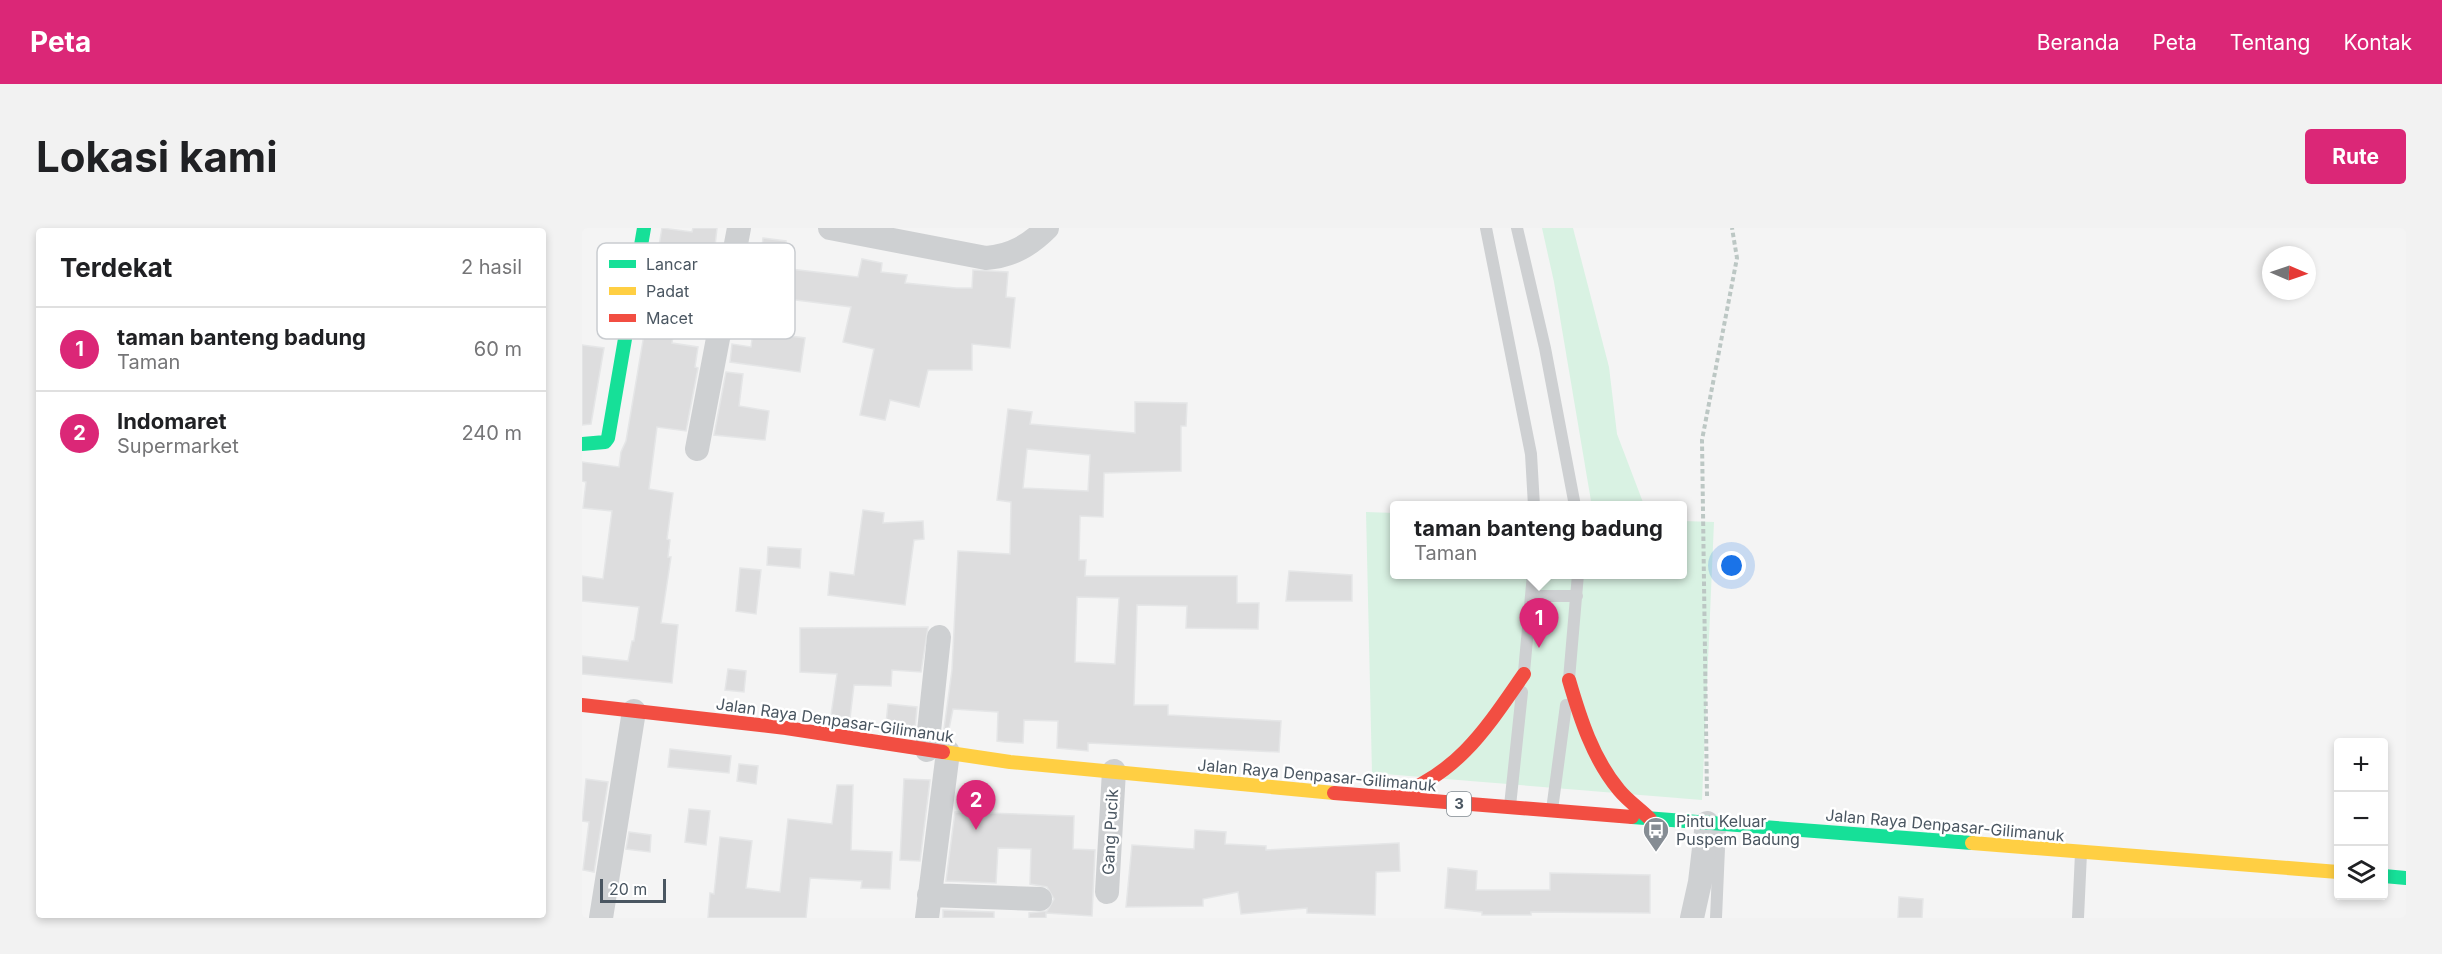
<!DOCTYPE html>
<html lang="id">
<head>
<meta charset="utf-8">
<style>
	body { margin:0; font-family:Inter,sans-serif; background:#f2f2f2; color:#202124 }
	.controls { position:absolute; right:18px; bottom:18px; display:grid; overflow:hidden; border-radius:6px; box-shadow:0 3px 9px #0003 }
	.controls button { width:54px; height:54px; display:grid; place-items:center; padding:0; border:0; border-bottom:2px solid #e0e0e0; background:#fff; color:#202124; font:30px sans-serif }
	.compass { position:absolute; left:1680px; top:18px; width:54px; height:54px; border-radius:50%; background:#fff; box-shadow:0 3px 9px #0003; rotate:92deg }
	.scale { position:absolute; left:18px; bottom:15px; width:66px; box-sizing:border-box; padding-left:6px; border:3px solid #4a5661; border-top:0; font-size:16px; line-height:21px; white-space:nowrap; color:#4a5661; -webkit-text-stroke:4px #fff; paint-order:stroke }
	.you { position:absolute; left:1150px; top:338px; width:21px; height:21px; margin:-15px; border:4px solid #fff; border-radius:50%; background:#1a73e8; box-shadow:0 0 0 9px #1a73e833 }
	.badge { display:grid; place-items:center; width:39px; height:39px; border-radius:50%; background:#db2777; color:#fff; font-size:20px; font-weight:700 }
	.pin { position:absolute; translate:-50% -50px; filter:drop-shadow(0 2px 3px #0008) }
	.pin::after { content:''; position:absolute; top:32px; width:21px; height:18px; background:inherit; clip-path:polygon(0 0,100% 0,50% 100%) }
	.popup { position:absolute; left:808px; top:273px; width:297px; height:78px; box-sizing:border-box; display:grid; place-content:center; border-radius:6px; background:#fff; filter:drop-shadow(0 2px 4px #0005); font-size:20px; white-space:nowrap; color:#757577 }
	.popup b { font-size:22px; color:#202124 }
	.popup::after { content:''; position:absolute; left:50%; top:100%; margin-left:-12px; border:12px solid transparent; border-top-color:#fff }
	.list { margin:0; padding:0; list-style:none }
	h2 { display:flex; justify-content:space-between; align-items:center; height:78px; margin:0; padding:0 24px; font-size:26px }
	h2 small { font-size:20px; font-weight:400; color:#757577 }
	.list li { display:grid; grid-template-columns:39px 1fr auto; gap:18px; align-items:center; box-sizing:border-box; height:84px; padding:0 24px; border-top:2px solid #e0e0e0 }
	.list b { display:block; font-size:22px; white-space:nowrap }
	.list p { margin:0; font-size:20px; white-space:nowrap; color:#757577 }
	.list em { font-size:20px; font-style:normal; color:#757577 }
	.icon { flex:none; width:33px; height:33px; fill:none; stroke:currentColor; stroke-width:2; stroke-linecap:round; stroke-linejoin:round }
	.map { position:relative; flex:none; width:1824px; height:690px; overflow:hidden; border-radius:6px }
	header { display:flex; align-items:center; gap:36px; box-sizing:border-box; height:84px; padding:0 30px; background:#db2777; color:#fff }
	header strong { font-size:28px }
	nav { display:flex; gap:33px; margin-inline-start:auto; font-size:21px }
	.intro { display:flex; align-items:center; justify-content:space-between; box-sizing:border-box; height:144px; padding:0 36px }
	h1 { margin:0; font-size:42px }
	.button { padding:15px 27px; border-radius:6px; background:#db2777; color:#fff; font-size:21px; font-weight:700 }
	main { display:flex; gap:36px; padding:0 36px }
	aside { flex:1; background:#fff; border-radius:6px; box-shadow:0 3px 9px #0003 }
	.map>svg:first-child { display:block }
</style>
</head>
<body>
<header>
<strong>Peta</strong>
<nav><a>Beranda</a><a>Peta</a><a>Tentang</a><a>Kontak</a></nav>
</header>
<div class="intro"><h1>Lokasi kami</h1><a class="button">Rute</a></div>
<main>
<aside>
<h2>Terdekat<small>2 hasil</small></h2>
<ul class="list">
<li><span class="badge">1</span><div><b>taman banteng badung</b><p>Taman</p></div><em>60 m</em></li>
<li><span class="badge">2</span><div><b>Indomaret</b><p>Supermarket</p></div><em>240 m</em></li>
</ul>
</aside>
<div class="map">
<svg width="1824" height="690" viewBox="0 0 1824 690">
	<rect width="100%" height="100%" fill="#f4f4f4"/>
	<path fill="#d9f2e3" d="M960 0H991L1027 139 1035 206 1062 277H1017L1009 273 972 54Z
		M784 284 813 285V346H1101V293L1132 294 1120 572 790 545Z"/>
	<path fill="#ddddde" stroke="#e5e6e7" stroke-width="1.5" fill-rule="evenodd" d="M80 0 110 4 111 0H135L130 45 134 46 128 78 96 74 90 115 116 119 113 139 116 140 104 203 75 199 67 261 91 265 85 311 88 312 86 329H89L79 395 96 397 90 455 0 446V428L46 433 50 413H52L57 379 0 373V348L21 351 30 283 1 280 4 254 0 253V234L37 239 39 224 44 213Z
		M181 10 204 13 200 40 276 49 280 31 300 35 299 44 325 47 323 55 374 60H390L391 42 426 44 424 69 433 70 428 120 390 116V142H346L337 179 308 172 303 192 278 187 292 121 261 114 269 79 190 69 189 77 158 73 162 50 176 51Z
		M171 103 223 110 218 144 148 134 150 116 169 119Z
		M0 117 22 120 9 196 0 197Z
		M144 144 161 146 157 178 187 183 183 212 132 207Z
		M553 174 605 175 604 198H599V243L522 245 521 289 498 288 497 332H504L503 348H655V375H677L676 401 604 400 605 378 555 377 552 477H586V487L699 493 697 524 506 515V523L475 520 476 493 442 492 441 515 422 514 415 513 416 484 371 481 367 501H362L370 442 376 323 428 326 429 274 415 272 426 181 450 184 448 196 553 205ZM445 221 508 227 506 263 441 260ZM495 369 537 370 533 436 493 434Z
		M281 282 302 285 301 295 341 293 342 311 332 312 323 377 246 367 248 344 272 347Z
		M186 319 219 321 218 340 185 337Z
		M158 340 179 342 174 386 154 383Z
		M707 343 770 347V373H704Z
		M346 399 339 444 310 442 309 458 272 457 268 490 249 487 255 446 218 444V400Z
		M146 441 164 443 162 464 143 462Z
		M306 476 335 479 333 501 304 496Z
		M88 521 149 528 147 545 86 539Z
		M157 536 176 538 174 556 155 553Z
		M4 551 26 554 12 644 1 642 7 594 0 593Z
		M322 551 348 552 338 633 318 632Z
		M255 557H271L269 622 310 624 308 661 279 660 280 653 228 650 224 690H126L128 665 132 666 138 609 170 613 164 660 198 664 206 591 250 596Z
		M107 581 128 583 124 617 103 614Z
		M373 584 492 588 491 621 513 622 510 688 464 685V690H447V685L465 683 472 671 465 659 448 656 449 621 416 620 414 655 364 653Z
		M613 602 644 604 643 616 684 618V622L817 615 818 643 794 644 793 687 725 685V680L659 686 656 664 621 671V678L544 679 550 617 612 621Z
		M47 604 69 607 68 624 44 621Z
		M866 640 895 643 894 662H968V645L1068 647V685L949 684V687H900V684L863 680Z
		M1317 669 1341 671 1340 690H1316Z
		M361 682 412 684V690H361Z"/>
	<g fill="none" stroke-linecap="round" stroke-linejoin="round">
		<path stroke="#bcc7c4" stroke-width="4" stroke-dasharray="4.5 3" stroke-linecap="butt" d="M1125 568 1120 212 1155 30 1150 0"/>
		<path stroke="#ced0d2" stroke-width="12" d="M904 0 949 226 952 278
			M935 0 963 120 993 278
			M950 368H995
			M942 444 951 346
			M987 451 996 346
			M928 578 940 464
			M970 582 984 477
			M1134 690 1138 597
			M1496 690 1499 625"/>
		<path stroke="#ced0d2" stroke-width="24" d="M248 0 404 30C430 28 448 17 465 0
			M115 221 157 0
			M345 522 357 409
			M525 664 532 543
			M347 667 458 671
			M19 690 52 483
			M345 690 366 524
			M1110 690 1118 654 1125 595"/>
		<path stroke="#16e098" stroke-width="14" d="M0 216 23 214 26 210 62 0
			M1050 589 1390 615
			M1802 648 1824 650"/>
		<path stroke="#ffcf43" stroke-width="14" d="M361 524 428 534 752 565
			M1390 615 1756 644"/>
		<path stroke="#f24e42" stroke-width="14" d="M987 452C998 490 1011 531 1037 562 1046 573 1058 581 1068 591
			M0 477 204 500 361 524
			M752 565 1050 589
			M813 568C877 545 905 499 942 446"/>
	</g>
	<defs>
		<g id="bus-pin" transform="scale(1.35)"><path d="M0 17L-7.5 6A9.5 9.5 0 1 1 7.5 6Z" fill="#868d94" stroke="#fff"/><path d="M-5-6H5V4H4V6H2V4H-2V6H-4V4H-5ZM-3.5-4V0h7V-4ZM-3.5 1.2v1.5H-2V1.2ZM2 1.2v1.5H3.5V1.2Z" fill="#fff"/></g>
	</defs>
	<g fill-rule="evenodd">
		<use href="#bus-pin" x="1074" y="602"/>
	</g>
	<g text-anchor="middle" stroke-width="5" stroke-linejoin="round" paint-order="stroke">
		<rect fill="#fff" stroke="#808990" stroke-width="1.5" x="865" y="564" width="24" height="24" rx="4.5"/>
		<g font-size="15" font-weight="bold" fill="#4a5661">
			<text x="877" y="581">3</text>
		</g>
		<g font-size="16" fill="#4a5661" stroke="#fff">
			<text transform="translate(253 492) rotate(8)" y="6">Jalan Raya Denpasar-Gilimanuk</text>
			<text transform="translate(735 547) rotate(5)" y="6">Jalan Raya Denpasar-Gilimanuk</text>
			<text transform="translate(1363 597) rotate(5)" y="6">Jalan Raya Denpasar-Gilimanuk</text>
			<text transform="translate(528 604) rotate(-87)" y="6">Gang Pucik</text>
		</g>
		<g font-size="16" fill="#4a5661" stroke="#fff" text-anchor="start">
			<text x="1094" y="599">Pintu Keluar<tspan x="1094" dy="18">Puspem Badung</tspan></text>
		</g>
	</g>
	<rect x="15" y="15" width="198" height="96" rx="9" fill="#fff" stroke="#c9ccd0" stroke-width="1.5"/>
	<rect x="27" y="32" width="27" height="8" fill="#16e098"/>
	<rect x="27" y="59" width="27" height="8" fill="#ffcf43"/>
	<rect x="27" y="86" width="27" height="8" fill="#f24e42"/>
	<g font-size="16" fill="#4a5661">
		<text x="64" y="42">Lancar</text>
		<text x="64" y="69">Padat</text>
		<text x="64" y="96">Macet</text>
	</g>
</svg>
<div class="controls">
<button>+</button>
<button>−</button>
<button><svg class="icon" aria-label="layers" viewBox="0 0 24 24"><path d="M12 4l9 5-9 5-9-5zM3 14l9 5 9-5"/></svg></button>
</div>
<svg class="compass" viewBox="-18 -18 36 36"><path d="M0-13l5 13h-10z" fill="#e53935"/><path d="M0 13l5-13h-10z" fill="#757577"/></svg>
<div class="scale">20 m</div>
<div class="you"></div>
<div class="pin badge" style="left:957px;top:420px">1</div>
<div class="popup"><b>taman banteng badung</b>Taman</div>
<div class="pin badge" style="left:394px;top:602px">2</div>
</div>
</main>
</body>
</html>
